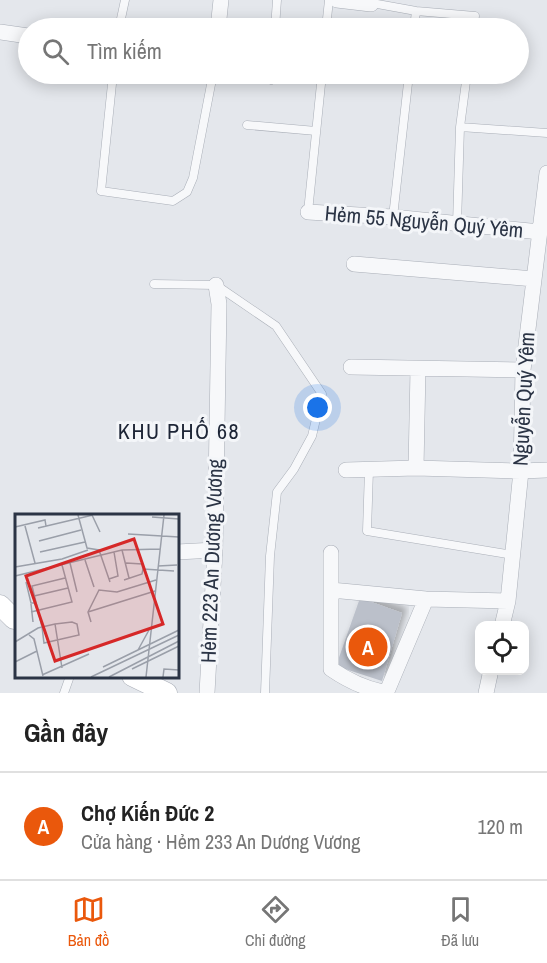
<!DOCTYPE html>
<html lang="vi">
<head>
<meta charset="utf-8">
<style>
	body { margin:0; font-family:"Archivo Narrow",sans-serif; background:#f2f2f2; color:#222 }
	.controls { position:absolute; right:18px; bottom:18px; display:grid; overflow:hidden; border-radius:12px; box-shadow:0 3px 15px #0003 }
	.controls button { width:54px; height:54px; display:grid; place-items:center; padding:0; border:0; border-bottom:2px solid #e0e0e0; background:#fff; color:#222; font:30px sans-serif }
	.you { position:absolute; left:318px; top:408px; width:21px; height:21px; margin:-15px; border:4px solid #fff; border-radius:50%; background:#1a73e8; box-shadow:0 0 0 9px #1a73e833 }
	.badge { display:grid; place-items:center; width:39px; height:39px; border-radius:50%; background:#ea580c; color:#fff; font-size:20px; font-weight:700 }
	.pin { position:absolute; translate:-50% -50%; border:3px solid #fff; box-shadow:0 2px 6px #0006 }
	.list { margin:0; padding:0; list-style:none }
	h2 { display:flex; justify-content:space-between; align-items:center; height:78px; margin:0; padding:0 24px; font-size:26px }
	h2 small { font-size:20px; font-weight:400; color:#767676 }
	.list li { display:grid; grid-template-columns:39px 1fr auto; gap:18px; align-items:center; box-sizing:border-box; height:108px; padding:0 24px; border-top:2px solid #e0e0e0 }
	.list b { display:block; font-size:22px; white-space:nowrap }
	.list p { margin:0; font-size:20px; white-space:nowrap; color:#767676 }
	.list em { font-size:20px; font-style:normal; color:#767676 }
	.icon { flex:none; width:33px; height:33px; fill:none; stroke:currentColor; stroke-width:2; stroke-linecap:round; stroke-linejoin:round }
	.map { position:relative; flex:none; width:547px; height:693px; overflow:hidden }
	.search { position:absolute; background:#fff; box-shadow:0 3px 15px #0003; left:18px; right:18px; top:18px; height:66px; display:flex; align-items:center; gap:15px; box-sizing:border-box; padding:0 21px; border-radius:33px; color:#767676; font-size:22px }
	.sheet { height:186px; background:#fff }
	nav { display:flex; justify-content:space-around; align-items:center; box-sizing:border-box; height:84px; border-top:2px solid #e0e0e0; background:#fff; font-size:16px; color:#767676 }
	nav a { display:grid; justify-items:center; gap:3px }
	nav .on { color:#ea580c }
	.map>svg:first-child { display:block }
</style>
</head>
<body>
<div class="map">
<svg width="547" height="693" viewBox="0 0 547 693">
	<defs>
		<filter id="shadow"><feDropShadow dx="5" dy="-5" stdDeviation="3" flood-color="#0004"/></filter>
	</defs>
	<rect width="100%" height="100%" fill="#e4e7ec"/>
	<path fill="#bbc0ca" filter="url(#shadow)" d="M360 598 402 613 382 681 336 666Z"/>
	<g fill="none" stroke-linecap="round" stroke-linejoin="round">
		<g stroke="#a9aeb7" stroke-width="9">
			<path id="lane" d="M372 3 416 11 475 16 473 28
				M119 28 125 0
				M275 28 277 0
				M326 28 329 0
				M414 28 416 11
				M113 74 101 191 173 201 187 192 193 178 213 74
				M271 80 272 74
				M247 125 316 131
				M460 127 547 133
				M308 212 322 74
				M393 217 409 74
				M457 224 460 127 467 74
				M154 284 216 285 276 326 322 394 312 436 294 469 277 492 270 556 265 693
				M369 470 367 531 513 555
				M64 693 70 676"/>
		</g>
		<g stroke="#a9aeb7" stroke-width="16">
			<path id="street" d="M337 0 371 4
				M218 28 221 0
				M0 32 28 36
				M308 212 393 217 540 232
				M354 264 534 279
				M351 367 523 370
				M416 468 418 369
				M346 470 416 468 521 471 547 470
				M177 552 215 550
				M331 553V669C347 680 363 688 383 692L388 689 426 599
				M331 590 426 599 508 601
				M502 626 508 601 521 471 523 370 547 173
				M207 693 215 550 219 304 216 285
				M486 693 491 670"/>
		</g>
		<g stroke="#a9aeb7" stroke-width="21">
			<path id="secondary" d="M0 605 14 619
				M132 676 167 693"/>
		</g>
		<use href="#lane" stroke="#f7f8fa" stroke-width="8"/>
		<use href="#street" stroke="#f7f8fa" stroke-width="15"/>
		<use href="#secondary" stroke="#fff" stroke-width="20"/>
	</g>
	<g text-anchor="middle" stroke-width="6" stroke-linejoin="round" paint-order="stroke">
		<g font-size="21" fill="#2b3445" stroke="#f4f6f9">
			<text transform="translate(424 222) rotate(5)" y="7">Hẻm 55 Nguyễn Quý Yêm</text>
			<text transform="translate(524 399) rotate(-87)" y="7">Nguyễn Quý Yêm</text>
			<text transform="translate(212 561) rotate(-88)" y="7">Hẻm 223 An Dương Vương</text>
		</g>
		<g font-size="22" letter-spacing="1.5" fill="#1d2536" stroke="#f4f6f9">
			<text x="179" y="439">KHU PHỐ 68</text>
		</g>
	</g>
	<g transform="translate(15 514)">
		<rect width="164" height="164" fill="#e4e7ec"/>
		<path fill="none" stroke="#9a9fa9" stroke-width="1.5" d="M63 1 72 34 84 36 95 68M77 1 85 18M137 3 164 5M10 12 20 49M0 13 30 6 31 12M23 14 78 1M113 20 164 23M24 27 66 16M107 36 114 64M25 38 70 28M70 46 79 73M55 49 62 78M111 49 127 50 128 55M143 52 162 51M0 53 47 45 73 36M128 55 159 57M0 62 107 36 145 35M94 65 103 62 99 38M109 66 127 60 128 55M11 68 16 89H21M19 82 53 74M16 90 18 108M16 98 57 88 47 51M73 98 140 77M76 108 73 98 84 76 102 78 141 66M40 110 47 154M14 121 19 125 28 162M0 128 23 114 27 113 40 110 57 108 62 110 64 121 29 129 27 113 17 72 50 64M123 136 134 116M0 148 22 137M88 153 164 116M117 155 164 132M27 161 74 140M76 163 164 121M94 163 164 127M131 163 149 1M148 163 149 155 164 156"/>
		<path fill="#d62828" fill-opacity="0.15" stroke="#d62828" stroke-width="3" d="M119 25 148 110 40 147 11 62Z"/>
		<rect width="164" height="164" fill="none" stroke="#2b3445" stroke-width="3"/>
	</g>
</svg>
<div class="controls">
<button><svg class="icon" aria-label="locate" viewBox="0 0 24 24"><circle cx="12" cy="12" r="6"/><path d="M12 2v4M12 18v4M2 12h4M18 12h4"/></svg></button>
</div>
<div class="you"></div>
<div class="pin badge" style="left:368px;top:647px">A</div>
<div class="search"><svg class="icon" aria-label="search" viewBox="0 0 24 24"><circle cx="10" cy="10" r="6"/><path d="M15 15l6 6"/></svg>Tìm kiếm</div>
</div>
<section class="sheet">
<h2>Gần đây<small></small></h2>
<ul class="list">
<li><span class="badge">A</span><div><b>Chợ Kiến Đức 2</b><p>Cửa hàng · Hẻm 233 An Dương Vương</p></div><em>120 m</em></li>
</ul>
</section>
<nav>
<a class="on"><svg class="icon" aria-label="map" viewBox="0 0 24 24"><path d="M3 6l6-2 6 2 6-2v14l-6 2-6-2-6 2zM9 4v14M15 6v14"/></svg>Bản đồ</a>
<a><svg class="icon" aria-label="directions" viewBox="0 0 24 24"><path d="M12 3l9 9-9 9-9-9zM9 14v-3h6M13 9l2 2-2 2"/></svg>Chỉ đường</a>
<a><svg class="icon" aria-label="saved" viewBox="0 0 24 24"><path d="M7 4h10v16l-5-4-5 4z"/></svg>Đã lưu</a>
</nav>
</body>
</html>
